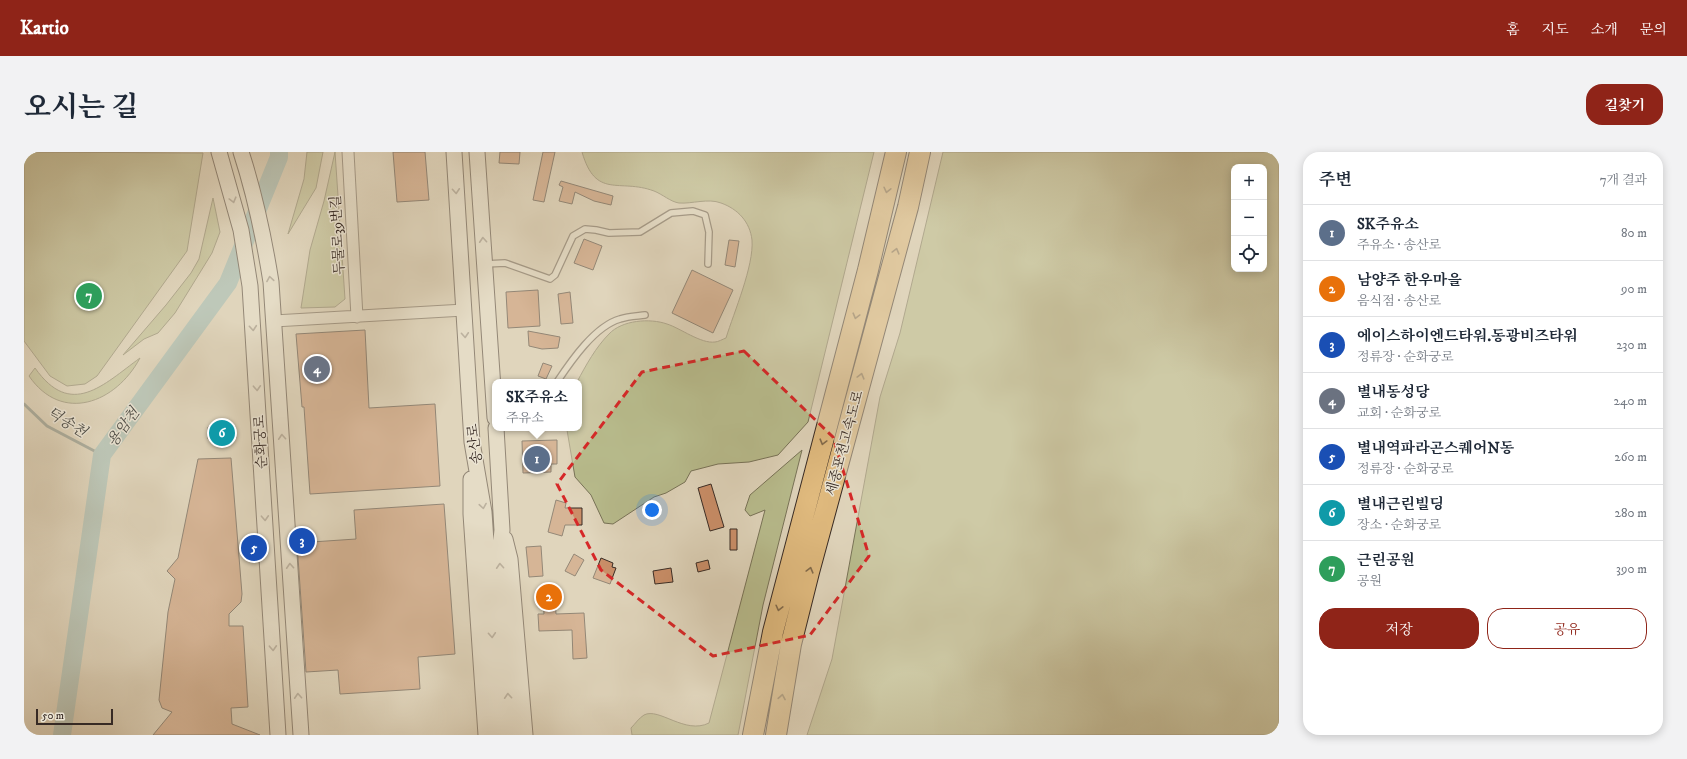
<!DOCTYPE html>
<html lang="ko">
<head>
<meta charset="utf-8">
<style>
	body { margin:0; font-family:"IM FELL DW Pica","Noto Serif KR",serif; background:#f2f2f3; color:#1f2937 }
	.controls { position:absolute; right:12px; top:12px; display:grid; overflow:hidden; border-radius:8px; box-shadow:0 2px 10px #0003 }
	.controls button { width:36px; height:36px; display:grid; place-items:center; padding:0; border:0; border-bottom:1px solid #e0e1e3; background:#fff; color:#1f2937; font:20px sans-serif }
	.scale { position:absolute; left:12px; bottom:10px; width:77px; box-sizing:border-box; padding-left:4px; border:2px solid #372a24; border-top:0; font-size:11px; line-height:14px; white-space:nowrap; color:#372a24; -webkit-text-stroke:3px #ebe4d3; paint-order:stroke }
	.you { position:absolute; left:628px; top:358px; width:14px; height:14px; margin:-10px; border:3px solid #fff; border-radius:50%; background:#1a73e8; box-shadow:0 0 0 6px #1a73e833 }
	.badge { display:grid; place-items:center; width:26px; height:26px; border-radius:50%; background:#8f2418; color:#fff; font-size:13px; font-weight:700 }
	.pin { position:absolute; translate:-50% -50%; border:2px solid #fff; box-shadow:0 1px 4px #0006 }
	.popup { position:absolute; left:468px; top:227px; width:90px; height:52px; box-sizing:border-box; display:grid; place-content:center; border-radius:8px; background:#fff; filter:drop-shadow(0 1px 3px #0005); font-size:13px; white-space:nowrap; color:#747a83 }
	.popup b { font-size:15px; color:#1f2937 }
	.popup::after { content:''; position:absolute; left:50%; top:100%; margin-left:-8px; border:8px solid transparent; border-top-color:#fff }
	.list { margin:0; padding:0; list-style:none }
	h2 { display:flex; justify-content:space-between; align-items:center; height:52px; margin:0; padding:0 16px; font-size:17px }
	h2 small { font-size:13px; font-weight:400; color:#747a83 }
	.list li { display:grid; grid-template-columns:26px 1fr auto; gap:12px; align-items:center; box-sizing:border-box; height:56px; padding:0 16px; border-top:1px solid #e0e1e3 }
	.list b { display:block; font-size:15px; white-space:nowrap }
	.list p { margin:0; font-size:13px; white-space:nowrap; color:#747a83 }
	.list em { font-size:13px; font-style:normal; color:#747a83 }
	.actions { display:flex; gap:8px; padding:12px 16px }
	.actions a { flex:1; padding:9px 0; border:1px solid #8f2418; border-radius:16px; text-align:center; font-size:14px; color:#8f2418 }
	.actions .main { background:#8f2418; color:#fff }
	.icon { flex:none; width:22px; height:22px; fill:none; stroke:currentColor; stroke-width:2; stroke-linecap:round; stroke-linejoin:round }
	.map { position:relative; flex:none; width:1255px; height:583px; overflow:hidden; border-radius:16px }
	header { display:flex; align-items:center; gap:24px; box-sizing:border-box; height:56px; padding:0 20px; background:#8f2418; color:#fff }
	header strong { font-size:19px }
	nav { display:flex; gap:22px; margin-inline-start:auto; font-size:14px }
	.intro { display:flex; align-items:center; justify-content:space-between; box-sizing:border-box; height:96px; padding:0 24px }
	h1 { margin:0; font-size:28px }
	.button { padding:10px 18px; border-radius:16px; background:#8f2418; color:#fff; font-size:14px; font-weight:700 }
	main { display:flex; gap:24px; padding:0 24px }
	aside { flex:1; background:#fff; border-radius:16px; box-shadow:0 2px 10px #0003 }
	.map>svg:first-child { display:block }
</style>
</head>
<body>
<header>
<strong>Kartio</strong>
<nav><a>홈</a><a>지도</a><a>소개</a><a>문의</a></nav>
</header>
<div class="intro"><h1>오시는 길</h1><a class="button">길찾기</a></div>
<main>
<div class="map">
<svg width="1255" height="583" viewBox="0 0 1255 583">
	<rect width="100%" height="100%" fill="#e0d5bc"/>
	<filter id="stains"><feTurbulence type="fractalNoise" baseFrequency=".005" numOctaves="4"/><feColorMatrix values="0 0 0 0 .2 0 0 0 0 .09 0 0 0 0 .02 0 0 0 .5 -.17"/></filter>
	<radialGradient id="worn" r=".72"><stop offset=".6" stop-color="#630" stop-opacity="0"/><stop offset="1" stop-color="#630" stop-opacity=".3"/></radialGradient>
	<path fill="#b8bc8d" stroke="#787358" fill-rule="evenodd" d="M0 0 179 1 163 99 73 224 61 232 43 234 26 224 0 189Z
		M283 0H299L292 36 264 82 280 27Z
		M311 0 321 147 311 155 277 156 286 98 300 49Z
		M558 0H850L784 270 754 303 725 310 694 312 667 319 661 330 642 341 630 345 589 372 580 371 567 343 551 325 543 278V276H555V230H553C562 213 572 195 585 182 598 168 626 166 643 172 656 176 677 192 691 190 694 190 699 187 702 186 710 160 730 114 728 88 726 70 714 57 697 51 684 46 668 52 655 51 647 50 638 42 630 39 595 26 572 48 558 0Z
		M919 0H1255V583H783L808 507 856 245 876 181ZM1210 15H1240V117H1210Z
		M189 46 196 80 188 101 151 161 134 181 120 187 99 203 142 153 167 121 175 107Z
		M116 206C92 251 38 272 5 224L11 216C47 267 79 233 116 206Z
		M778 298 739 453 714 583H608L607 576C611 572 615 566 620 563 635 555 661 583 685 571L741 358 726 364 721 358 726 343Z"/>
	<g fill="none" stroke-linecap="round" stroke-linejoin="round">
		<path stroke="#6f7f7b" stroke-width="3" d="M0 252 23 274 78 303"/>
		<path stroke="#94b8b5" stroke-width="18" d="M38 583 78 303 204 131 255 5V0"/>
	</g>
	<path fill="#cb8f69" stroke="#372a24" d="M369 0H401L405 48 373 50Z
		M476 0H496L495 12 475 11Z
		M519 0H531L520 50 509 48Z
		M537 29 589 44 587 53 570 49 551 40 548 52 535 49 539 35 535 33Z
		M560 87 578 94 569 118 550 111Z
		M705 88 715 89 711 115 701 113Z
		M668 118 709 138 689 181 648 161Z
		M514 138 516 174 484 176 482 140Z
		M546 140 549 171 537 172 534 142Z
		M341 178 345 256 411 252 416 334 286 342 280 255H278L272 182Z
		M504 179 536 185 534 196 518 197 505 194Z
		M519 211 528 214 522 227 514 224Z
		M211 274 212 286 184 287V275Z
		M533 288V312H527V320L499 321 498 289Z
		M207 306 218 442 217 450 205 462V474H219L224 555 207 556 208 572 236 583H129L148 560 138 556 135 548 144 460 151 427 143 419 154 406 174 307Z
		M687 332 700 375 686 379 674 336Z
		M532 348 542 351 541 356H558V373H541L538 384 524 380Z
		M420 352 431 502 394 505 396 537 316 542 314 518 282 520 273 391 332 387 330 358Z
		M706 377H713V398H706Z
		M517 394 519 424 505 425 502 395Z
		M550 402 560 408 551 424 541 419Z
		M577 406 589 411 588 415 592 416 586 432 569 426Z
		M684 408 686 417 674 420 672 411Z
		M647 416 649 430 631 432 629 419Z
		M530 433 532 462 560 461 563 506 549 507 548 478 515 479 514 462H520L518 434Z"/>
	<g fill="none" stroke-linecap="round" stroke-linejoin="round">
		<g stroke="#61554a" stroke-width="8">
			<path id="lane" d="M461 112 481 111 526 127 531 123 549 84 561 77 572 78 585 81 616 80 647 61 669 59 681 63 685 80 684 112
				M533 230C547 209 571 174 596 167 604 164 613 164 621 163"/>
		</g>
		<g stroke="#61554a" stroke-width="13">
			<path id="street" d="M324 0 333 165
				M250 169 440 158"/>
		</g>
		<g stroke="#372a24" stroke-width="17">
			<path id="secondary" d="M195 0 217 78 226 134 254 583
				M217 0C231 43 240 86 247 130L277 583
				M430 0 448 290 460 360 475 583
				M453 0 471 266
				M472 276 478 378 475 407 487 583
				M447 327V362L462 583
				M481 387 486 407 501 583"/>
		</g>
		<g stroke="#372a24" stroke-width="22">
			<path id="highway" d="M729 583 749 480 844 118 872 0
				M752 583 767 492 785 420 884 55 896 0"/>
		</g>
		<use href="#lane" stroke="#ebe4d3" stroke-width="5.5"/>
		<use href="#street" stroke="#ebe4d3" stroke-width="11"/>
		<use href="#secondary" stroke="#ebe4d3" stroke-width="15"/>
		<use href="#highway" stroke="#e0ba7e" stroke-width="20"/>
	</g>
	<defs><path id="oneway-chevron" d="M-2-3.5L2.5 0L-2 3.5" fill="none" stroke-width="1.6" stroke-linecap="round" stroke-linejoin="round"/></defs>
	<g stroke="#836b4c">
		<use href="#oneway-chevron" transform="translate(863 38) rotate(103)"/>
		<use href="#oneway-chevron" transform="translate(872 99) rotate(-75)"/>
		<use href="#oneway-chevron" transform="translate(832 164) rotate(105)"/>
		<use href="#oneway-chevron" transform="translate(837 224) rotate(-75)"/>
		<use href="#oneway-chevron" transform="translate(799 290) rotate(105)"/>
		<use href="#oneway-chevron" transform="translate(786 418) rotate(-75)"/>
		<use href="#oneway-chevron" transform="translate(755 456) rotate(104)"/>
		<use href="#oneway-chevron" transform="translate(758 545) rotate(-80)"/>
	</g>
	<g stroke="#91877c">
		<use href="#oneway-chevron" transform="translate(432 39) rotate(86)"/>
		<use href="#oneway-chevron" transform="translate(209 48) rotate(75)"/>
		<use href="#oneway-chevron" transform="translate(459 88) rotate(-94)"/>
		<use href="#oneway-chevron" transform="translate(246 127) rotate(-99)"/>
		<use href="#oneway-chevron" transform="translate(229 176) rotate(85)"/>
		<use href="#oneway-chevron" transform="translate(441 183) rotate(86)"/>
		<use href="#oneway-chevron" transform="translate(233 236) rotate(87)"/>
		<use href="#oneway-chevron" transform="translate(258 285) rotate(-94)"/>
		<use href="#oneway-chevron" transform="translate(459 354) rotate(81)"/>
		<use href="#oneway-chevron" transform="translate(241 366) rotate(87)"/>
		<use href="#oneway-chevron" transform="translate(266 414) rotate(-94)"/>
		<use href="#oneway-chevron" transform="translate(476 414) rotate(-94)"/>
		<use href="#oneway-chevron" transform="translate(468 483) rotate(86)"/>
		<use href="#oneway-chevron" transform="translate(249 496) rotate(87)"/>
		<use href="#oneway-chevron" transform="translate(274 544) rotate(-94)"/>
		<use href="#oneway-chevron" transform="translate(484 544) rotate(-94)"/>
	</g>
	<path d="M0 0H1255V583H0ZM720 199 809 285 845 404 786 483 689 504 577 418 533 332 618 220Z" fill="#e0d5bc" fill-opacity=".55" fill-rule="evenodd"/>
	<path fill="none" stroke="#d62828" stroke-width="3" stroke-dasharray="8 5" stroke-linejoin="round" d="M720 199 809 285 845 404 786 483 689 504 577 418 533 332 618 220Z"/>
	<g text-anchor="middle" stroke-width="3" stroke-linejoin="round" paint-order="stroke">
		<g font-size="14" fill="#372a24" stroke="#ebe4d3">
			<text transform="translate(313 83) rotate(-93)" y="5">두물로39번길</text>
			<text transform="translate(236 290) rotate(-93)" y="5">순화궁로</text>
			<text transform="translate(820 291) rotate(-75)" y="5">세종포천고속도로</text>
			<text transform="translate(450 292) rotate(-97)" y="5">송산로</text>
		</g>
		<g font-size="15" font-style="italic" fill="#4e4e48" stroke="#ebe4d3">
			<text transform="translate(43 270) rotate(32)" y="5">덕송천</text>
			<text transform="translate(99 275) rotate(-54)" y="5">용암천</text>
		</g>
	</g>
	<rect width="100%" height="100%" filter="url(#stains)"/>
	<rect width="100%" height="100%" fill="url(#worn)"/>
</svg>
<div class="controls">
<button>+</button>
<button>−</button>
<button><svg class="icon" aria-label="locate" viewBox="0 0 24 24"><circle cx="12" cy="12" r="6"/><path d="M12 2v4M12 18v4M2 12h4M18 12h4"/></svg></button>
</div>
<div class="scale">50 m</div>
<div class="you"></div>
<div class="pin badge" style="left:513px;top:307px;background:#5c6f8a">1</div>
<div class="popup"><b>SK주유소</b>주유소</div>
<div class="pin badge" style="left:525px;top:445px;background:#e8710a">2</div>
<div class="pin badge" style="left:278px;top:389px;background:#1a4fb4">3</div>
<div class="pin badge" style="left:293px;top:217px;background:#6b7280">4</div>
<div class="pin badge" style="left:230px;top:396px;background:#1a4fb4">5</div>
<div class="pin badge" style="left:198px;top:281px;background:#0f9aa8">6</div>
<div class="pin badge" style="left:65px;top:144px;background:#2e9e5b">7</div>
</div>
<aside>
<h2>주변<small>7개 결과</small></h2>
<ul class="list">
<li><span class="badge" style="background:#5c6f8a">1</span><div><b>SK주유소</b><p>주유소 · 송산로</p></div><em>80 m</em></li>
<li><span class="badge" style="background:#e8710a">2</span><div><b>남양주 한우마을</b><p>음식점 · 송산로</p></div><em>90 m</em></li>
<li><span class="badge" style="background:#1a4fb4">3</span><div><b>에이스하이엔드타워.동광비즈타워</b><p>정류장 · 순화궁로</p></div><em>230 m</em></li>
<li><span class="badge" style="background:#6b7280">4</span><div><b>별내동성당</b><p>교회 · 순화궁로</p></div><em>240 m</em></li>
<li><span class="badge" style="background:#1a4fb4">5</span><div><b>별내역파라곤스퀘어N동</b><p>정류장 · 순화궁로</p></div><em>260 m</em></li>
<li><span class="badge" style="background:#0f9aa8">6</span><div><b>별내근린빌딩</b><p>장소 · 순화궁로</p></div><em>280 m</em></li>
<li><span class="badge" style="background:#2e9e5b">7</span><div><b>근린공원</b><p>공원</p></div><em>390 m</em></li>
</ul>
<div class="actions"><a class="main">저장</a><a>공유</a></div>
</aside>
</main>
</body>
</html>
